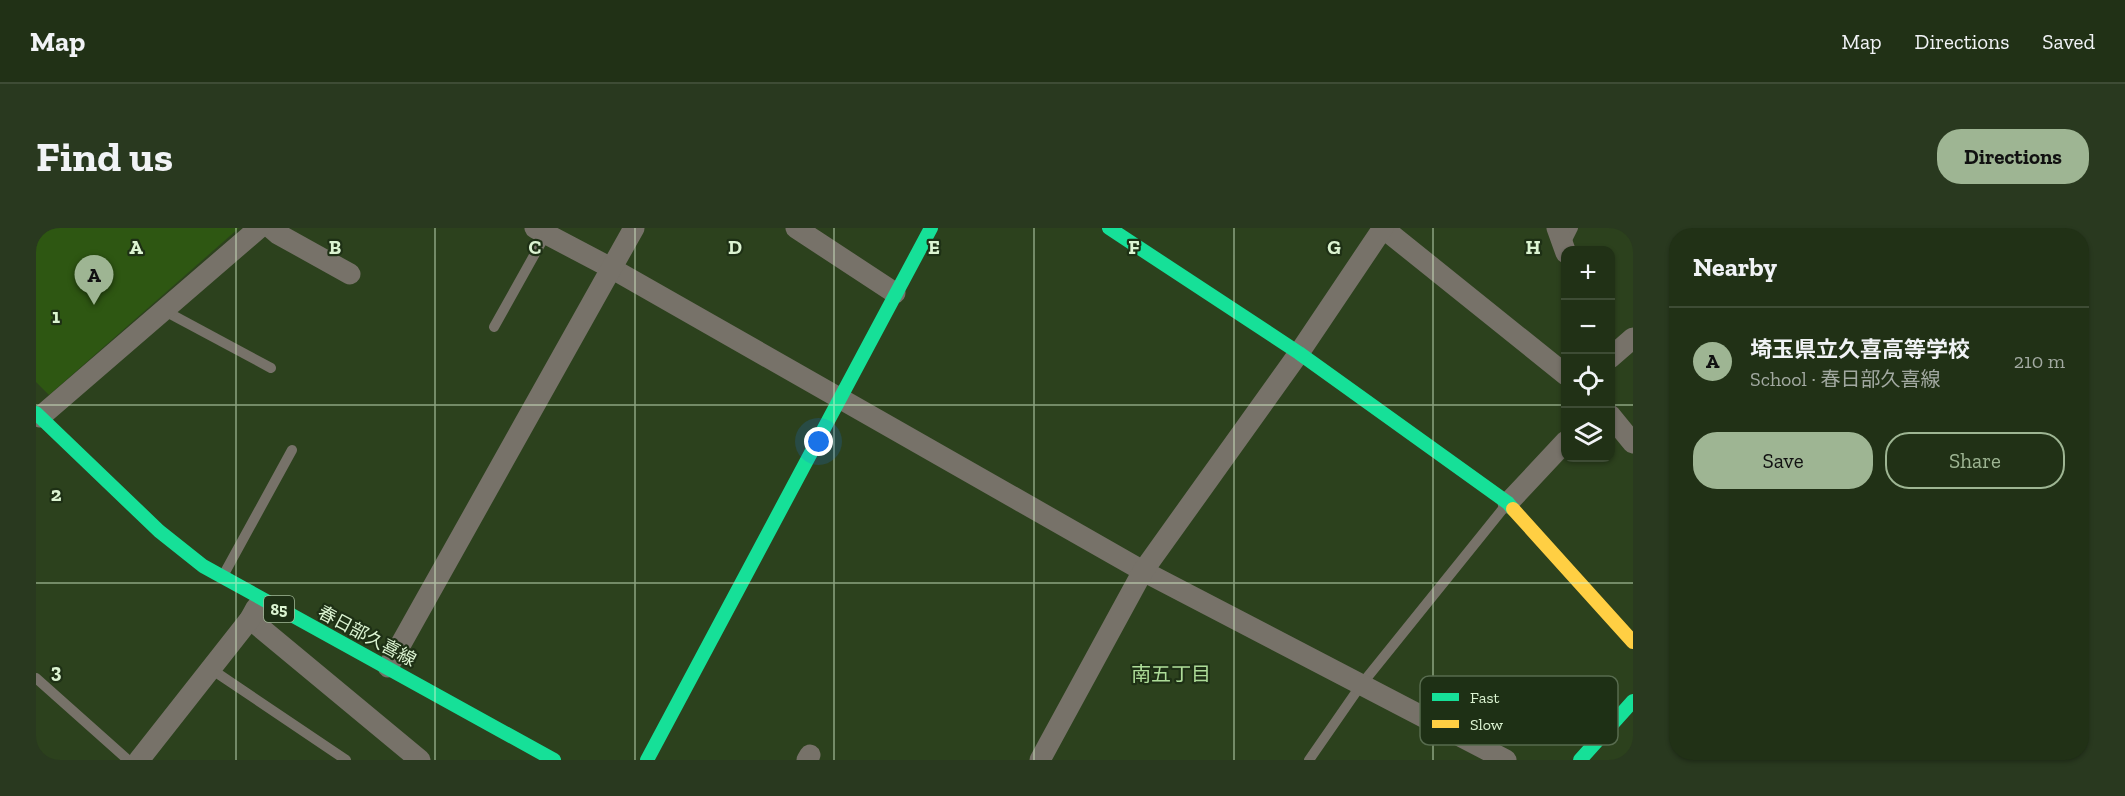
<!DOCTYPE html>
<html lang="en">
<head>
<meta charset="utf-8">
<style>
	:root { --surface:#213116; --page:#29391f; --text:#f1f3f6; --muted:#a2a9a1; --line:#3e4c35; --accent:#9eb593 }
	body { margin:0; font-family:"Zilla Slab","Noto Sans JP",serif; background:var(--page); color:var(--text) }
	.controls { position:absolute; right:18px; top:18px; display:grid; overflow:hidden; border-radius:12px; box-shadow:0 2px 4px #0004 }
	.controls button { width:54px; height:54px; display:grid; place-items:center; padding:0; border:0; border-bottom:2px solid var(--line); background:var(--surface); color:var(--text); font:30px sans-serif }
	.you { position:absolute; left:783px; top:214px; width:21px; height:21px; margin:-15px; border:4px solid #fff; border-radius:50%; background:#1a73e8; box-shadow:0 0 0 9px #1a73e833 }
	.badge { display:grid; place-items:center; width:39px; height:39px; border-radius:50%; background:var(--accent); color:#111; font-size:20px; font-weight:700 }
	.pin { position:absolute; translate:-50% -50px; filter:drop-shadow(0 2px 3px #0008) }
	.pin::after { content:''; position:absolute; top:32px; width:21px; height:18px; background:inherit; clip-path:polygon(0 0,100% 0,50% 100%) }
	.list { margin:0; padding:0; list-style:none }
	h2 { display:flex; justify-content:space-between; align-items:center; height:78px; margin:0; padding:0 24px; font-size:26px }
	h2 small { font-size:20px; font-weight:400; color:var(--muted) }
	.list li { display:grid; grid-template-columns:39px 1fr auto; gap:18px; align-items:center; box-sizing:border-box; height:108px; padding:0 24px; border-top:2px solid var(--line) }
	.list b { display:block; font-size:22px; white-space:nowrap }
	.list p { margin:0; font-size:20px; white-space:nowrap; color:var(--muted) }
	.list em { font-size:20px; font-style:normal; color:var(--muted) }
	.actions { display:flex; gap:12px; padding:18px 24px }
	.actions a { flex:1; padding:14px 0; border:2px solid var(--accent); border-radius:24px; text-align:center; font-size:21px; color:var(--accent) }
	.actions .main { background:var(--accent); color:#111 }
	.icon { flex:none; width:33px; height:33px; fill:none; stroke:currentColor; stroke-width:2; stroke-linecap:round; stroke-linejoin:round }
	.map { position:relative; flex:none; width:1597px; height:532px; overflow:hidden; border-radius:24px }
	header { display:flex; align-items:center; gap:36px; box-sizing:border-box; height:84px; padding:0 30px; background:var(--surface); border-bottom:2px solid var(--line) }
	header strong { font-size:28px }
	nav { display:flex; gap:33px; margin-inline-start:auto; font-size:21px }
	.intro { display:flex; align-items:center; justify-content:space-between; box-sizing:border-box; height:144px; padding:0 36px }
	h1 { margin:0; font-size:42px }
	.button { padding:15px 27px; border-radius:24px; background:var(--accent); color:#111; font-size:21px; font-weight:700 }
	main { display:flex; gap:36px; padding:0 36px }
	aside { flex:1; background:var(--surface); border-radius:24px; box-shadow:0 2px 4px #0004 }
	.map>svg:first-child { display:block }
</style>
</head>
<body>
<header>
<strong>Map</strong>
<nav><a>Map</a><a>Directions</a><a>Saved</a></nav>
</header>
<div class="intro"><h1>Find us</h1><a class="button">Directions</a></div>
<main>
<div class="map">
<svg width="1597" height="532" viewBox="0 0 1597 532">
	<rect width="100%" height="100%" fill="#2c411d"/>
	<polygon fill="#2e5712" points="0,0 203,0 13,167 0,154"/>
	<g fill="none" stroke-linecap="round" stroke-linejoin="round">
		<g stroke="#777269" stroke-width="10">
			<polyline points="1528,18 1537,0"/>
			<polyline points="127,82 235,140"/>
			<polyline points="458,99 510,6"/>
			<polyline points="188,346 256,222"/>
			<polyline points="175,441 310,532"/>
			<polyline points="0,450 92,532"/>
			<polyline points="1273,532 1325,457 1470,277"/>
		</g>
		<g stroke="#777269" stroke-width="21">
			<polyline points="235,0 242,6 314,46"/>
			<polyline points="499,0 575,40 1107,343 1470,532"/>
			<polyline points="760,0 859,65"/>
			<polyline points="1347,0 1530,147"/>
			<polyline points="1521,0 1530,25"/>
			<polyline points="1574,130 1597,110"/>
			<polyline points="1574,187 1597,215"/>
			<polyline points="4,189 223,0"/>
			<polyline points="1472,275 1530,213"/>
			<polyline points="214,391 384,532"/>
			<polyline points="352,439 598,0"/>
			<polyline points="103,532 214,391 220,380"/>
			<polyline points="771,532 774,527"/>
			<polyline points="1004,532 1107,343 1263,125 1347,0"/>
		</g>
		<g stroke="#16e098" stroke-width="14">
			<polyline points="1073,0 1263,125 1472,275 1477,281"/>
			<polyline points="0,185 123,303 167,338 518,532"/>
			<polyline points="611,532 895,0"/>
			<polyline points="1544,532 1597,473"/>
		</g>
		<polyline stroke="#ffcf43" stroke-width="14" points="1477,281 1597,414"/>
	</g>
	<path fill="none" stroke="#dcf4d2" stroke-width="1.5" stroke-opacity="0.55" d="M200,0v532M399,0v532M599,0v532M798,0v532M998,0v532M1198,0v532M1397,0v532M0,177h1530M1574,177h23M0,355h1597"/>
	<g text-anchor="middle" stroke-width="4.5" stroke-linejoin="round" paint-order="stroke">
		<rect fill="#1e3015" stroke="#a3b999" stroke-width="1.5" x="228" y="368" width="30" height="26" rx="4.5"/>
		<g font-size="16" font-weight="bold" fill="#dcf4d2">
			<text x="243" y="387">85</text>
		</g>
		<g font-size="18" fill="#dcf4d2" stroke="#1e3015">
			<text transform="translate(331 408) rotate(28)" y="6">春日部久喜線</text>
		</g>
		<g font-size="20" fill="#aedd99" stroke="#1e3015">
			<text x="1135" y="453">南五丁目</text>
		</g>
	</g>
	<rect x="1384" y="448" width="198" height="69" rx="9" fill="#1e3015" stroke="#576b4e" stroke-width="1.5"/>
	<rect x="1396" y="465" width="27" height="8" fill="#16e098"/>
	<rect x="1396" y="492" width="27" height="8" fill="#ffcf43"/>
	<g font-size="16" fill="#dcf4d2">
		<text x="1434" y="475">Fast</text>
		<text x="1434" y="502">Slow</text>
	</g>
	<g font-size="20" text-anchor="middle" font-weight="bold" fill="#dcf4d2" stroke="#1e3015" stroke-width="4.5" stroke-linejoin="round" paint-order="stroke">
		<text x="100" y="26">A</text>
		<text x="299" y="26">B</text>
		<text x="499" y="26">C</text>
		<text x="699" y="26">D</text>
		<text x="898" y="26">E</text>
		<text x="1098" y="26">F</text>
		<text x="1298" y="26">G</text>
		<text x="1497" y="26">H</text>
		<text x="20" y="95">1</text>
		<text x="20" y="273">2</text>
		<text x="20" y="450">3</text>
	</g>
</svg>
<div class="controls">
<button>+</button>
<button>−</button>
<button><svg class="icon" aria-label="locate" viewBox="0 0 24 24"><circle cx="12" cy="12" r="6"/><path d="M12 2v4M12 18v4M2 12h4M18 12h4"/></svg></button>
<button><svg class="icon" aria-label="layers" viewBox="0 0 24 24"><path d="M12 4l9 5-9 5-9-5zM3 14l9 5 9-5"/></svg></button>
</div>
<div class="you"></div>
<div class="pin badge" style="left:58px;top:77px">A</div>
</div>
<aside>
<h2>Nearby<small></small></h2>
<ul class="list">
<li><span class="badge">A</span><div><b>埼玉県立久喜高等学校</b><p>School · 春日部久喜線</p></div><em>210 m</em></li>
</ul>
<div class="actions"><a class="main">Save</a><a>Share</a></div>
</aside>
</main>
</body>
</html>
